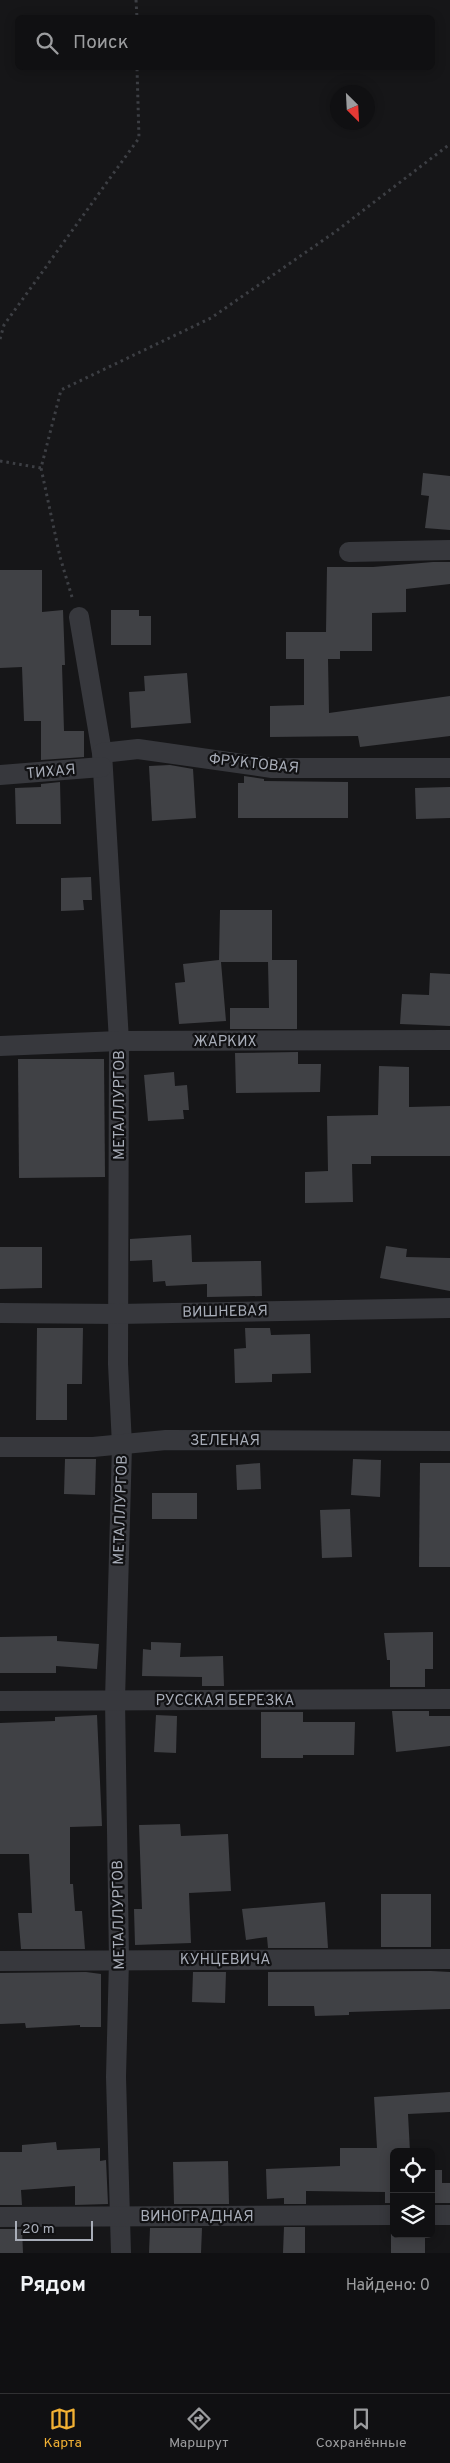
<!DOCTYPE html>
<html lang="ru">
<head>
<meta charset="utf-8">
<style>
	:root { --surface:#101012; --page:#19191b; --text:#f1f3f6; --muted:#9c9d9f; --line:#303032; --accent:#f2b134 }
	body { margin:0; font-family:Overpass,sans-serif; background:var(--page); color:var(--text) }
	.controls { position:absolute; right:15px; bottom:15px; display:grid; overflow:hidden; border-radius:8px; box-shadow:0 2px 12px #0003 }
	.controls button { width:45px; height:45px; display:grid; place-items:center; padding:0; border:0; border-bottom:1px solid var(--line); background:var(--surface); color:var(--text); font:25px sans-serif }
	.compass { position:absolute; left:330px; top:85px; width:45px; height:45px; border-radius:50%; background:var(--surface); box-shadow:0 2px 12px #0003; rotate:156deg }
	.scale { position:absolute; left:15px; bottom:12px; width:78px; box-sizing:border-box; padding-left:5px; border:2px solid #a8adb8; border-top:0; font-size:14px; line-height:18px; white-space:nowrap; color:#a8adb8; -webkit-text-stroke:4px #111113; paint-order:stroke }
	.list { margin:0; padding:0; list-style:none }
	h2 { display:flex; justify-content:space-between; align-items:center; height:65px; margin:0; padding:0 20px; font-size:21px }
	h2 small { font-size:16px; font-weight:400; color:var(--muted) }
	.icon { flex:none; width:28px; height:28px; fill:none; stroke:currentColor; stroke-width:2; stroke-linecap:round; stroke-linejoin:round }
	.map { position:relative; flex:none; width:450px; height:2253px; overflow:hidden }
	.search { position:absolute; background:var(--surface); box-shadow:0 2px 12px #0003; left:15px; right:15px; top:15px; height:55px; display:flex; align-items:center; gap:12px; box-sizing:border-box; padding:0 18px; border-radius:8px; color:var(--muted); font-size:19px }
	.sheet { height:140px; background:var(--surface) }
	nav { display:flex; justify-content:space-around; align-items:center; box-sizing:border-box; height:70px; border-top:1px solid var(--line); background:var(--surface); font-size:14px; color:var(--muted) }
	nav a { display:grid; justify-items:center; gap:2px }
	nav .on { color:var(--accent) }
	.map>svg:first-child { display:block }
</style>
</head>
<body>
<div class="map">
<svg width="450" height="2253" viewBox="0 0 450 2253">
	<rect width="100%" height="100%" fill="#161618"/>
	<g fill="#404145">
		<polygon points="423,473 450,476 450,530 425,528 429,496 421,495"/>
		<polygon points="433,562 450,562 450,584 406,589 406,612 372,613 372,651 340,651 340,659 328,659 329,713 450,696 450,736 360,747 358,736 270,737 270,706 304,705 304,659 286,659 286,632 326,632 327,567 373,567"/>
		<polygon points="0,570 42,570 42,612 63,610 65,665 62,665 64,731 84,731 84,757 41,760 41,721 24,721 22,667 0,668"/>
		<polygon points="111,610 139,610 139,616 151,616 151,645 111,645"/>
		<polygon points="187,673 191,723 131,728 129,692 145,691 144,676"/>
		<polygon points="170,765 193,769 196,818 152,821 149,766"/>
		<polygon points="244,776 264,779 264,781 348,782 348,818 238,818 238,783 244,783"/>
		<polygon points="60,782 61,824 16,824 15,788 41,787 41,784"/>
		<polygon points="450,787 450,818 416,819 415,788"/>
		<polygon points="91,877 92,900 83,900 84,910 61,911 61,878"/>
		<polygon points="220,910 272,910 272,960 297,960 297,1029 230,1029 230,1008 269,1008 268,962 221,962 226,1021 179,1024 175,983 185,982 183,964 219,960"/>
		<polygon points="430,973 450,974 450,1026 400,1024 402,994 429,995"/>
		<polygon points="298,1052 298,1064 321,1064 320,1092 236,1093 235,1053"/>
		<polygon points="18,1059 104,1059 105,1177 19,1178"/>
		<polygon points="379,1066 409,1067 409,1107 450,1106 450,1156 371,1156 371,1164 352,1164 353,1202 305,1203 305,1172 328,1171 327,1116 378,1115"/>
		<polygon points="174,1072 175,1086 187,1085 189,1110 183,1110 184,1119 148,1121 144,1075"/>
		<polygon points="191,1235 192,1262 261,1261 262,1296 207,1297 207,1284 166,1286 165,1281 153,1282 152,1260 130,1261 130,1239"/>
		<polygon points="386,1246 407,1249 406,1257 450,1258 450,1291 380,1278"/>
		<polygon points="0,1247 42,1247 42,1288 0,1289"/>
		<polygon points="37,1328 83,1328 82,1384 67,1384 67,1420 36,1420"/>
		<polygon points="245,1328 270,1328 271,1335 310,1334 311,1373 272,1374 272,1382 235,1383 234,1349 246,1348"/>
		<polygon points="65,1459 96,1459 95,1495 64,1494"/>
		<polygon points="353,1459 381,1460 380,1497 351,1495"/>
		<polygon points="260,1463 261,1489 237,1490 236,1465"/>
		<polygon points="420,1463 450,1463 450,1567 419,1567"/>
		<rect x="152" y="1493" width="45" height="26"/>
		<polygon points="350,1509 352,1557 322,1558 320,1510"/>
		<polygon points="433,1632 433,1669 425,1669 425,1687 390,1687 390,1660 387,1660 384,1633"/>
		<polygon points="57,1636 57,1641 99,1644 97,1669 56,1666 56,1673 0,1673 0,1637"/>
		<polygon points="151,1642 181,1643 180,1657 223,1656 224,1686 202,1686 202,1677 142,1676 143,1649 151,1650"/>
		<polygon points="392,1711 429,1711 429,1716 450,1716 450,1746 396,1752"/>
		<polygon points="261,1712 303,1712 303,1722 355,1722 354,1755 303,1755 303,1758 261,1758"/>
		<polygon points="97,1715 102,1826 70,1827 70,1884 73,1884 75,1911 82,1911 85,1949 21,1949 18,1913 32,1913 29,1854 0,1854 0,1723 55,1721 55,1717"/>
		<polygon points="156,1715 177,1716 176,1753 154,1752"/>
		<polygon points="180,1824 181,1836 228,1834 231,1891 189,1893 191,1943 135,1945 134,1909 142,1909 139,1825"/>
		<rect x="381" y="1894" width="50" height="53"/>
		<polygon points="325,1902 328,1948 268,1948 267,1937 246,1940 242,1909"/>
		<polygon points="431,1971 450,1972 450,2009 349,2012 349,2015 315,2016 314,2006 268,2006 268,1972"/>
		<polygon points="86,1972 101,1974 101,2027 80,2027 80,2025 26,2028 25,2023 0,2024 0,1973"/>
		<polygon points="193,1972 226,1972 225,2003 192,2002"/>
		<polygon points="450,2092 450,2112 408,2114 410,2152 394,2152 394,2203 385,2203 385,2192 306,2191 306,2204 284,2204 284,2198 267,2199 266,2169 340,2166 340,2148 377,2148 374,2097"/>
		<polygon points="56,2142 57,2150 100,2148 100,2161 106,2160 108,2204 75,2205 75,2186 21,2190 22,2205 0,2205 0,2152 22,2152 22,2145"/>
		<polygon points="228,2161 229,2204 174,2204 173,2162"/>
		<polygon points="431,2170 442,2170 442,2183 450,2183 450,2203 431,2203"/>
		<polygon points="284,2227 305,2227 305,2253 283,2253"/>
		<polygon points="391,2227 394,2227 394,2234 425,2234 425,2253 391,2253"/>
		<polygon points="150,2228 202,2228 201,2253 149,2253"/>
		<polygon points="0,2229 22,2229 23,2253 0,2253"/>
	</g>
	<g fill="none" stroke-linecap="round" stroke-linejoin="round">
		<g stroke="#3d3f44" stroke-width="3" stroke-dasharray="2.5 4" stroke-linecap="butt">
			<polyline points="136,0 137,18"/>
			<polyline points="0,339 4,325 139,138 137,68"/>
			<polyline points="0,461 41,468"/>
			<polyline points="72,597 60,557 41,468 61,390 211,318 335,232 450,144"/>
		</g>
		<g stroke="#37383d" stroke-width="20">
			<polyline points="349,552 450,550"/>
			<polyline points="79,617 102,753 119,1041 118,1364 122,1445 115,1700 119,1960 116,2077 121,2253"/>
			<polyline points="102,753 138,749 272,768 450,768"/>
			<polyline points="0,775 102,767"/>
			<polyline points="0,1046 119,1041 450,1040"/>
			<polyline points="0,1313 118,1314 450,1308"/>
			<polyline points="0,1447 93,1447 166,1440 450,1441"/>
			<polyline points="0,1701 450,1699"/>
			<polyline points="0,1961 450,1959"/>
			<polyline points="431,2215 450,2215"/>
			<polyline points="0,2217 394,2215"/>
		</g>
	</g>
	<g text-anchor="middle" stroke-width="4.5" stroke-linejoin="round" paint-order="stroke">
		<g font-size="15" fill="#a8adb8" stroke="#111113">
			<text transform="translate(254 763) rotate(6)" y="5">ФРУКТОВАЯ</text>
			<text transform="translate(51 771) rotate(-5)" y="5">ТИХАЯ</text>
			<text x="225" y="1046">ЖАРКИХ</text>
			<text transform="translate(119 1105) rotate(-90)" y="5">МЕТАЛЛУРГОВ</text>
			<text transform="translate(225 1311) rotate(-1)" y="5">ВИШНЕВАЯ</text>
			<text x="225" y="1445">ЗЕЛЕНАЯ</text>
			<text transform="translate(120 1510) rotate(-88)" y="5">МЕТАЛЛУРГОВ</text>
			<text x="225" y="1705">РУССКАЯ БЕРЕЗКА</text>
			<text transform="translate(118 1915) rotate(-91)" y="5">МЕТАЛЛУРГОВ</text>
			<text x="225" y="1964">КУНЦЕВИЧА</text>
			<text x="197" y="2221">ВИНОГРАДНАЯ</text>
		</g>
	</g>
</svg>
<div class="controls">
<button><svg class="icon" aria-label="locate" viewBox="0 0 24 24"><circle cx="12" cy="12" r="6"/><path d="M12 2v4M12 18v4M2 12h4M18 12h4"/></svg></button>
<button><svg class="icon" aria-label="layers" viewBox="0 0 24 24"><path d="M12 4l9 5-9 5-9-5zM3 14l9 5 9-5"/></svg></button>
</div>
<svg class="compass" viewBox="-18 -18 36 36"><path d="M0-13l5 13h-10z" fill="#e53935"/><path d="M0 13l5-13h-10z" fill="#9c9d9f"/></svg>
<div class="scale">20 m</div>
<div class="search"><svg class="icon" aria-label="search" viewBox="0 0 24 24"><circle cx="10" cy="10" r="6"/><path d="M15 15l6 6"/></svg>Поиск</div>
</div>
<section class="sheet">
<h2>Рядом<small>Найдено: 0</small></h2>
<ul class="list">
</ul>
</section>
<nav>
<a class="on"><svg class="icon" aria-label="map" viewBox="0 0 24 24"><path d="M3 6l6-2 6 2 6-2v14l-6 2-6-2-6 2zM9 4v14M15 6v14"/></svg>Карта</a>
<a><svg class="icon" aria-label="directions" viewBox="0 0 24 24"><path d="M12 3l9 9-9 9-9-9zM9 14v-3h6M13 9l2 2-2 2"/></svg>Маршрут</a>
<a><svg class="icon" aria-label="saved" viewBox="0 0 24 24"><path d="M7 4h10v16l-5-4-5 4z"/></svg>Сохранённые</a>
</nav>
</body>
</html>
